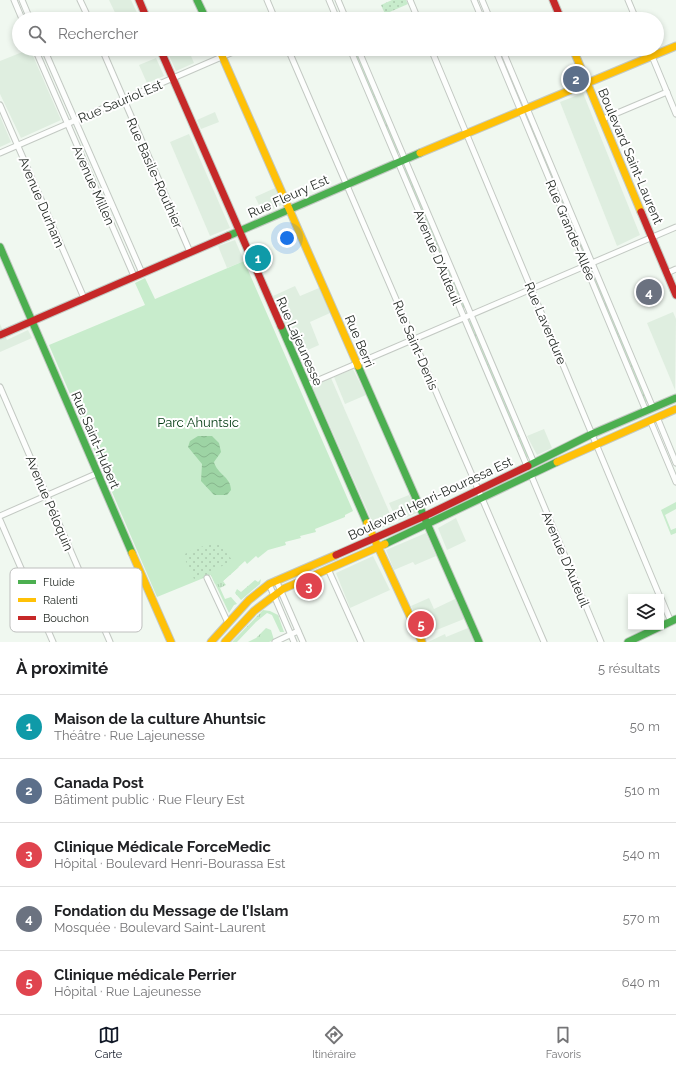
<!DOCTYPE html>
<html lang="fr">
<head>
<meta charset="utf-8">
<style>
	:root { --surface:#fff; --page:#f6f6f6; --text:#202124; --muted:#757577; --line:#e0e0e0; --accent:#111827 }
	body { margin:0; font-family:Raleway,sans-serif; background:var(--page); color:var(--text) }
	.controls { position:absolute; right:12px; bottom:12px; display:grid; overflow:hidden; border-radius:0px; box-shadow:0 2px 6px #0003 }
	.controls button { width:36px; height:36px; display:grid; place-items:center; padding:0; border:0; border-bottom:1px solid var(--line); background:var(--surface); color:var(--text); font:20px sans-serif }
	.you { position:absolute; left:287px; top:238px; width:14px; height:14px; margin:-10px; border:3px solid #fff; border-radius:50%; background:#1a73e8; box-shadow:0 0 0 6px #1a73e833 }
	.badge { display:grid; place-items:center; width:26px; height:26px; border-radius:50%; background:var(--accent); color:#fff; font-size:13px; font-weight:700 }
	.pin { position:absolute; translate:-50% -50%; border:2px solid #fff; box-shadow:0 1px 4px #0006 }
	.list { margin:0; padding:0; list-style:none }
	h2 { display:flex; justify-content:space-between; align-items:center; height:52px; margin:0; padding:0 16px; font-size:17px }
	h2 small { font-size:13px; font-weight:400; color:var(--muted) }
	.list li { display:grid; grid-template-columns:26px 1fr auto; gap:12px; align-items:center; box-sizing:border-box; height:64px; padding:0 16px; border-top:1px solid var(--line) }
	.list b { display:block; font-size:15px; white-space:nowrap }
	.list p { margin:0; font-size:13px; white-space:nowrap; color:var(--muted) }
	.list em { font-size:13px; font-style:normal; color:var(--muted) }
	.icon { flex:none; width:22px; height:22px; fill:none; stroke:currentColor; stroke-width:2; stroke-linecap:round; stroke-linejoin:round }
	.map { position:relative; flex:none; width:676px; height:642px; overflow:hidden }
	.search { position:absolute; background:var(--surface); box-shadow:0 2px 6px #0003; left:12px; right:12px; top:12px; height:44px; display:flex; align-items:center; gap:10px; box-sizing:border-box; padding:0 14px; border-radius:22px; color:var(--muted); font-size:15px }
	.sheet { height:372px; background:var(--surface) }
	nav { display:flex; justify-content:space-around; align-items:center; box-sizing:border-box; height:56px; border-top:1px solid var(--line); background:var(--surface); font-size:11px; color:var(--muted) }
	nav a { display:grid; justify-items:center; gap:2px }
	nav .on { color:var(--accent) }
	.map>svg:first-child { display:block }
</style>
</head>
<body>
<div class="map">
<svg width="676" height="642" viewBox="0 0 676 642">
	<defs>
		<pattern id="grass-tufts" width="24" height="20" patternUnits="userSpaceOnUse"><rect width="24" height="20" fill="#c8eccc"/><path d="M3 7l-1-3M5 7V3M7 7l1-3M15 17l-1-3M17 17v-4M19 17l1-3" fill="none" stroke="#accbaf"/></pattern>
		<pattern id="garden-dots" width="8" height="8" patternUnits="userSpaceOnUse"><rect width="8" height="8" fill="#c8eccc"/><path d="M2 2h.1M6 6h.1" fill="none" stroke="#accbaf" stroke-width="1.8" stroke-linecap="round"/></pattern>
		<pattern id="water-waves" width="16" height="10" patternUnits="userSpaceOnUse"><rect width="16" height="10" fill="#9dd4a4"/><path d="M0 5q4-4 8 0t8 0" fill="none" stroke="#87b68d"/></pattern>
	</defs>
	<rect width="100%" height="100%" fill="#f0f8f0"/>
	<g fill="#dfeee0">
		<polygon points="109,0 131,0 139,17 134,19 118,19"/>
		<polygon points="30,49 61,120 21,138 0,94 0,61"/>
		<polygon points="166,49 188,49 194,63 176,71"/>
		<polygon points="156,58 164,76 147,83 139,65"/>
		<polygon points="583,93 640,235 617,246 560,102"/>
		<polygon points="215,112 219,122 201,129 197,120"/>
		<polygon points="0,116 11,142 0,147"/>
		<polygon points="189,134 230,228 210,236 170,142"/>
		<polygon points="275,188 282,205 263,213 255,197"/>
		<polygon points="235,240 244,261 227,268 218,246"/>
		<polygon points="295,286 300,296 319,288 330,313 310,322 319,345 299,354 273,296"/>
		<polygon points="673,312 676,319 675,390 647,323"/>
		<polygon points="0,324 7,340 28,330 32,338 0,352"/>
		<polygon points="353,369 366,395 345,404 334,377"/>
		<polygon points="331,378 394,523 376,530 314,390 314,385"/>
		<polygon points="544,429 552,448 537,455 527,436"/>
		<polygon points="409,495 417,513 397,521 389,503"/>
		<polygon points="456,518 466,541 447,550 438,528"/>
		<polygon points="426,533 436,556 415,565 413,562 394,570 386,550"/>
		<polygon points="373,556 390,590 350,608 336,573"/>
		<polygon points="429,598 434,609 455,599 464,619 424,635 411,606"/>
		<polygon points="468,628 474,642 428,642 445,634 446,637"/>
	</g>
	<g fill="url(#grass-tufts)">
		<polygon points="352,49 356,49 399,151 398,153 396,153"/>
		<polygon points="528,115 588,257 584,258 525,117"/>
		<polygon points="406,167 466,307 462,309 403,168"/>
		<polygon points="593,268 648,401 645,403 589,270"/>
		<polygon points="471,320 529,457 526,458 468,321"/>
		<polygon points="239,567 223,581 226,585 220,588 225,599 231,597 237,604 234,605 229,613 211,575"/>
		<polygon points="261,579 260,584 241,600 235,593 237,589 241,592 255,580 258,582"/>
		<polygon points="263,610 270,611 278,615 284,632 280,632 272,615 267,613 256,622 237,642 232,642"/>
		<polygon points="266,628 271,630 274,640 269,642 248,642 256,638"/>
	</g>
	<g fill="#c8eccc">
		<polygon points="244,261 353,511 345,515 345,517 315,529 316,532 300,536 301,538 285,542 286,545 268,550 258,558 256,556 247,564 245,561 223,581 215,584 211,575 157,597 49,345 145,305 135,283 145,278 155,299"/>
		<polygon points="676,502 676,509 665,515 671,530 676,528 676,533 671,535 661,510"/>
	</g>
	<g fill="url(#garden-dots)">
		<polygon points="392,0 406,0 408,4 385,14 381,5"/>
		<polygon points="207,545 220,545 233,561 209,572 210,575 203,578 202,576 194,579 183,555 194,549"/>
	</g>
	<path fill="url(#water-waves)" d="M198,436h14l7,7 2,9 -7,10c3,12 17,15 17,28l-4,5h-13l-13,-14 1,-17 -14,-17 2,-6z"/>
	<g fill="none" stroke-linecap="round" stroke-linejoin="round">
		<g stroke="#c3c9c3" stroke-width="7">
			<g id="street">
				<polyline points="14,0 22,19"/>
				<polyline points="22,0 30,19"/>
				<polyline points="80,0 89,19"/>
				<polyline points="267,0 275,19"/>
				<polyline points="329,0 337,19"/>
				<polyline points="338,0 346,19"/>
				<polyline points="410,0 418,19"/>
				<polyline points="474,0 482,19"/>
				<polyline points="482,0 490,19"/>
				<polyline points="628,0 636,19"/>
				<polyline points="35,49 134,276"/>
				<polyline points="44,49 142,273"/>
				<polyline points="102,49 190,252"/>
				<polyline points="288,49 544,642"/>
				<polyline points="350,49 527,466"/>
				<polyline points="358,49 534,463"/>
				<polyline points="431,49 660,597"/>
				<polyline points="495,49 646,411"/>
				<polyline points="502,49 653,408"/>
				<polyline points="649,49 676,114"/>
				<polyline points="0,105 84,298"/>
				<polyline points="603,119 667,92"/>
				<polyline points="0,153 240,49"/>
				<polyline points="667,273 676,269"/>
				<polyline points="307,385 676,227"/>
				<polyline points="0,387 110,642"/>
				<polyline points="657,417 676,463"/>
				<polyline points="650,420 676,482"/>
				<polyline points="531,475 601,642"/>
				<polyline points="0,516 98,473"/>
				<polyline points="0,520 53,642"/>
				<polyline points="328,569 361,642"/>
				<polyline points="207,578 228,623"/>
				<polyline points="276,580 303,642"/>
				<polyline points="269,584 294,642"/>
				<polyline points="661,598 671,622"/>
				<polyline points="275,642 298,631"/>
			</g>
		</g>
		<g stroke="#c3c9c3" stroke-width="9">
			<g id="fast">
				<polyline points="197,0 206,19"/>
				<polyline points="228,236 420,153"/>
				<polyline points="0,247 132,553"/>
				<polyline points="281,326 367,523"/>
				<polyline points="358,366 479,642"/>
				<polyline points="528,466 592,434 676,398"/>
				<polyline points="385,544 557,462"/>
				<polyline points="628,642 676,619"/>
			</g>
		</g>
		<g stroke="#c3c9c3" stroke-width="9">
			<g id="slow">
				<polyline points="219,49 358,366"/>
				<polyline points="573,49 641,212"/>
				<polyline points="420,153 676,46"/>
				<polyline points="557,462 676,409"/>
				<polyline points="367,523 422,642"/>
				<polyline points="132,553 171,642"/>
				<polyline points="211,642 249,600 269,584 336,555"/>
				<polyline points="225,642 254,611 283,589 385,544"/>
			</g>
		</g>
		<g stroke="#c3c9c3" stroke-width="9">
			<g id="jam">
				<polyline points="139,0 147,19"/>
				<polyline points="553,0 561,19"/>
				<polyline points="160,49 281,326"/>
				<polyline points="641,212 676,295"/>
				<polyline points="0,335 228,236"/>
				<polyline points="336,555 429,514 528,466"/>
			</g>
		</g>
		<use href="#street" stroke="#fdfefd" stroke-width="5"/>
		<use href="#fast" stroke="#4caf50" stroke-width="7"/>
		<use href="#slow" stroke="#ffc107" stroke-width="7"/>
		<use href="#jam" stroke="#c62828" stroke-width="7"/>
	</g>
	<g text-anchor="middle" stroke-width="4" stroke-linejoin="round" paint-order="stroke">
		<g font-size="13" fill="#252b26" stroke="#fff">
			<text transform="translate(120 101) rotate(-23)" y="5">Rue Sauriol Est</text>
			<text transform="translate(631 156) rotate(67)" y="5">Boulevard Saint-Laurent</text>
			<text transform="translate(155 173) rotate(66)" y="5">Rue Basile-Routhier</text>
			<text transform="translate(94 185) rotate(66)" y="5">Avenue Millen</text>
			<text transform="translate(288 196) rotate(-24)" y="5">Rue Fleury Est</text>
			<text transform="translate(42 202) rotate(67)" y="5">Avenue Durham</text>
			<text transform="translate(571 230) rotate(67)" y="5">Rue Grande-Allée</text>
			<text transform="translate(438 257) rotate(67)" y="5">Avenue D'Auteuil</text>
			<text transform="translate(546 323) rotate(67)" y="5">Rue Laverdure</text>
			<text transform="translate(300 341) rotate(66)" y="5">Rue Lajeunesse</text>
			<text transform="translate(360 341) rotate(67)" y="5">Rue Berri</text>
			<text transform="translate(416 345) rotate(67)" y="5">Rue Saint-Denis</text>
			<text transform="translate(96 440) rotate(67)" y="5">Rue Saint-Hubert</text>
			<text transform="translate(430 498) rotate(-25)" y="5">Boulevard Henri-Bourassa Est</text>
			<text transform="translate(50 503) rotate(67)" y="5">Avenue Péloquin</text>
			<text transform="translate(566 559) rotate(67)" y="5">Avenue D'Auteuil</text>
		</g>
		<g font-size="13" fill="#003a11" stroke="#fff">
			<text x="198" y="427">Parc Ahuntsic</text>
		</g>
	</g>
	<rect x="10" y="568" width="132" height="64" rx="6" fill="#fff" stroke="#bebfbe" stroke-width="1"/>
	<rect x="18" y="580" width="18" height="4" fill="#4caf50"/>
	<rect x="18" y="598" width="18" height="4" fill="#ffc107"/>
	<rect x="18" y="616" width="18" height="4" fill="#c62828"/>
	<g font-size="11" fill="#252b26">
		<text x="43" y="586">Fluide</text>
		<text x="43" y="604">Ralenti</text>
		<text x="43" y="622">Bouchon</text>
	</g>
</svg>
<div class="controls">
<button><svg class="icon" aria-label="layers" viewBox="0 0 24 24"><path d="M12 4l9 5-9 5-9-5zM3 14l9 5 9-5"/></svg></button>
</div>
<div class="you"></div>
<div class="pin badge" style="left:258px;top:258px;background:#0f9aa8">1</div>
<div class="pin badge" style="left:576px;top:79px;background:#5c6f8a">2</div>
<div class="pin badge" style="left:309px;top:586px;background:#e0444e">3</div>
<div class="pin badge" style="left:649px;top:292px;background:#6b7280">4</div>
<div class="pin badge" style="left:421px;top:624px;background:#e0444e">5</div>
<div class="search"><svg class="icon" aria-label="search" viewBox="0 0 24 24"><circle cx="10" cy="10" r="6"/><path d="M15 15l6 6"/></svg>Rechercher</div>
</div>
<section class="sheet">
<h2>À proximité<small>5 résultats</small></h2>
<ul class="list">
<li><span class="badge" style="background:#0f9aa8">1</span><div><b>Maison de la culture Ahuntsic</b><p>Théâtre · Rue Lajeunesse</p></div><em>50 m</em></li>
<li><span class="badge" style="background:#5c6f8a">2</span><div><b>Canada Post</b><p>Bâtiment public · Rue Fleury Est</p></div><em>510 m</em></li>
<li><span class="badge" style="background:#e0444e">3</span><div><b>Clinique Médicale ForceMedic</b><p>Hôpital · Boulevard Henri-Bourassa Est</p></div><em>540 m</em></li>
<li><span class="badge" style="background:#6b7280">4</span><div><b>Fondation du Message de l’Islam</b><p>Mosquée · Boulevard Saint-Laurent</p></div><em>570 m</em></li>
<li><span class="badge" style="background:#e0444e">5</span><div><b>Clinique médicale Perrier</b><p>Hôpital · Rue Lajeunesse</p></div><em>640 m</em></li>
</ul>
</section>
<nav>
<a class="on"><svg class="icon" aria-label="map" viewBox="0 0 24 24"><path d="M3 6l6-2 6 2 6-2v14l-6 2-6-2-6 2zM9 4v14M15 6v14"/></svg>Carte</a>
<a><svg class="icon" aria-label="directions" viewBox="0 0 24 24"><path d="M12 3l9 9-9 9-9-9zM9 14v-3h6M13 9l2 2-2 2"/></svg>Itinéraire</a>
<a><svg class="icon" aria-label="saved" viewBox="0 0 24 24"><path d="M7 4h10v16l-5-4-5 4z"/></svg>Favoris</a>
</nav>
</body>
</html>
